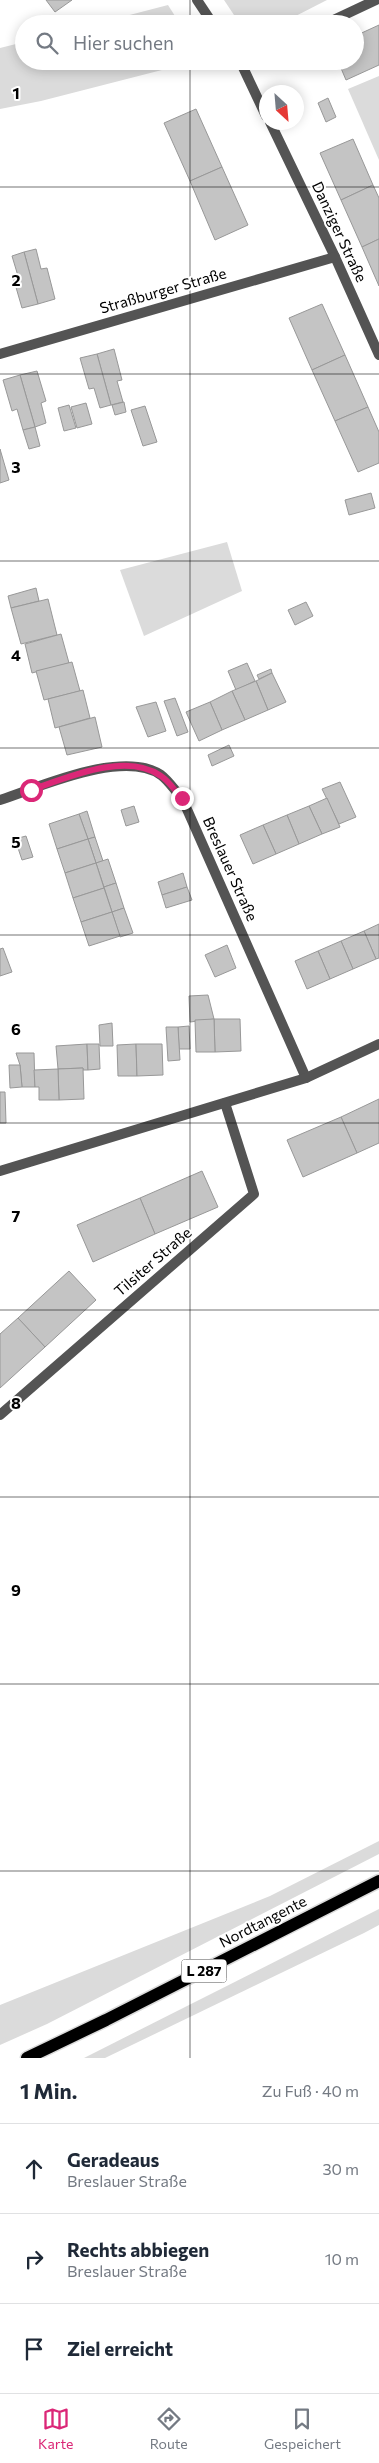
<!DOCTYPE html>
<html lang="de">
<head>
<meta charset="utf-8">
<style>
	:root { --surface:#fff; --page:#f6f6f7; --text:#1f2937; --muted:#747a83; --line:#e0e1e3; --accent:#db2777 }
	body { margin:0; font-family:Commissioner,sans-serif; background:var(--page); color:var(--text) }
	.compass { position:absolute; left:259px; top:85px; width:45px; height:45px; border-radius:50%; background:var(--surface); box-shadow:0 2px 12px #0003; rotate:154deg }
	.stop { position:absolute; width:15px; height:15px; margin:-11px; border:4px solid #db2777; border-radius:50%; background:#fff }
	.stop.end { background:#db2777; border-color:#fff; box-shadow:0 1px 5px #0008 }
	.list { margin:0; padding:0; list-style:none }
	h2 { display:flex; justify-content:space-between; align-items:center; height:65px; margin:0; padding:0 20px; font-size:21px }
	h2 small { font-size:16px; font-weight:400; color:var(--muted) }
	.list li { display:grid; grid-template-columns:32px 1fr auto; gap:15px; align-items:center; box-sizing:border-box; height:90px; padding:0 20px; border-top:1px solid var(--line) }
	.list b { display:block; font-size:19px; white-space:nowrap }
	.list p { margin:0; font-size:16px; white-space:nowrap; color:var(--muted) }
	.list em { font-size:16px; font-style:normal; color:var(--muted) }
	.icon { flex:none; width:28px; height:28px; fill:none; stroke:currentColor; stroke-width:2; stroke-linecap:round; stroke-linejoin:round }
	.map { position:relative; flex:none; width:379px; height:2058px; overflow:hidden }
	.search { position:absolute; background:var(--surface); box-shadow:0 2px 12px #0003; left:15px; right:15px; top:15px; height:55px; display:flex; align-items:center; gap:12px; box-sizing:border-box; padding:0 18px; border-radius:28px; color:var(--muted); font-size:19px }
	.sheet { height:335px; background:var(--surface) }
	nav { display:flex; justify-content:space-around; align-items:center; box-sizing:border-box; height:70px; border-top:1px solid var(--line); background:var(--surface); font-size:14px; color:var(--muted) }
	nav a { display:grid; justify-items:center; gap:2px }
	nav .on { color:var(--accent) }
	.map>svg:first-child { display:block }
</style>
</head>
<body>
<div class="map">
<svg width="379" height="2058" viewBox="0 0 379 2058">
	<rect width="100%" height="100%" fill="#fff"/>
	<g fill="#dbdbdb">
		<polygon points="224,0 327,0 280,24 240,24"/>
		<polygon points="168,5 180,24 95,24"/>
		<polygon points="24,42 24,61 197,61 41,101 0,109 0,48"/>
		<polygon points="379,76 379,160 348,89"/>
		<polygon points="227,542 242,591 144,636 120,570"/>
		<polygon points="379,1841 379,1854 47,2024 0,2045 0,2005 270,1896"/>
		<polygon points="379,1909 379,1925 364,1933 105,2058 84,2058"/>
	</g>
	<g fill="#c4c4c4" stroke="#989898">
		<polygon points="46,0 72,0 55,12"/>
		<polygon points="379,25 379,65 346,80 338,61 355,61 355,36"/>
		<polygon points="328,98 336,117 326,122 318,103"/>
		<polygon points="196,109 222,167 190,181 164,123"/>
		<polygon points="353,139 373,185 341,200 320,153"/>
		<polygon points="222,167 248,225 215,240 190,181"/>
		<polygon points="373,185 379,198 379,239 362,247 341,200"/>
		<polygon points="379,239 379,286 362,247"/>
		<polygon points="36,249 41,269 47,268 55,299 38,304 24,252"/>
		<polygon points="24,252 38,304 22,308 13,277 18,276 12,256"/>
		<polygon points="322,304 345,355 312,370 289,318"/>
		<polygon points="114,349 122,380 117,381 123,402 111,405 97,354"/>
		<polygon points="97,354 111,405 100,408 94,388 89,389 80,358"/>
		<polygon points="345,355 368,407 335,421 312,370"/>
		<polygon points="37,371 46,401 41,403 46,423 35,427 20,375"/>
		<polygon points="20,375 35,427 23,430 17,409 12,411 3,380"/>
		<polygon points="124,402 126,412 115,415 112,405"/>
		<polygon points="86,403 92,424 77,428 71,407"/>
		<polygon points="69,405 76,428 64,431 58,408"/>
		<polygon points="145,406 157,442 143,446 131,410"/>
		<polygon points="368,407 379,432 379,463 358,472 335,421"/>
		<polygon points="35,427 40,446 29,449 23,430"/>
		<polygon points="0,449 9,480 0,483"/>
		<polygon points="371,493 375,508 349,515 345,500"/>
		<polygon points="36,588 39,601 11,608 8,596"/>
		<polygon points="48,599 57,635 21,644 11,608"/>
		<polygon points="306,602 313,616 295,625 288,610"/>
		<polygon points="61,634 69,663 32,673 25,644"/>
		<polygon points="72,662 80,691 44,700 36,671"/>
		<polygon points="247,663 255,681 236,690 228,671"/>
		<polygon points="271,669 272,673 259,679 257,675"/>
		<polygon points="272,673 286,702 268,710 256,681"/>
		<polygon points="256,681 268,710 245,720 232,691"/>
		<polygon points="83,690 90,718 55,728 48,699"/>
		<polygon points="232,691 245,720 222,730 210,702"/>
		<polygon points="175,698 188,732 177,736 164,701"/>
		<polygon points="156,702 166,731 148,737 136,707"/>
		<polygon points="210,702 222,730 199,741 186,712"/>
		<polygon points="95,717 102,747 67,755 59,727"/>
		<polygon points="229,745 234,756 212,766 208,755"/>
		<polygon points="340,782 356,817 339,824 322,789"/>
		<polygon points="327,798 340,827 322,834 309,806"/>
		<polygon points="134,806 139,822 126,826 121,810"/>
		<polygon points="309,806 322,834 299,844 287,815"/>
		<polygon points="87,811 95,837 88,839 79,814"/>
		<polygon points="79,814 88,839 57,849 49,824"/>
		<polygon points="287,815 299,844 276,854 263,825"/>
		<polygon points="263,825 276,854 253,864 240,835"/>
		<polygon points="26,836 33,857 22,860 15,839"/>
		<polygon points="95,837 103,861 96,863 88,839"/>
		<polygon points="88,839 96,863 65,873 57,849"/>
		<polygon points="108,859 116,883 104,887 96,863"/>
		<polygon points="96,863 104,888 73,898 65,873"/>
		<polygon points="183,873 187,887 162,895 158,882"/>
		<polygon points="116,883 124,908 112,912 104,887"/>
		<polygon points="187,887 192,900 166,908 162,895"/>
		<polygon points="104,888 112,912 81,922 73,898"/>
		<polygon points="124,908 133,933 120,937 112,912"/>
		<polygon points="112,912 120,936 89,946 81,922"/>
		<polygon points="379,924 379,958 376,959 364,931"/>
		<polygon points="364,931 376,959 353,969 341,941"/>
		<polygon points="341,941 353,969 330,979 318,951"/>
		<polygon points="227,945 236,968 215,977 205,955"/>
		<polygon points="3,948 12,972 0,976 0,949"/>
		<polygon points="318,951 330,979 307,989 295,961"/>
		<polygon points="208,995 214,1019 190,1022 189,996"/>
		<polygon points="214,1019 240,1019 241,1051 215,1052"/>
		<polygon points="214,1019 215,1052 196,1052 195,1020"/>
		<polygon points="112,1023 113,1046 100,1046 99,1025"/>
		<polygon points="189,1026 190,1049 179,1049 178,1027"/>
		<polygon points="166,1027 178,1027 180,1060 168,1061"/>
		<polygon points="87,1044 88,1070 83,1070 83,1068 58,1069 56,1046"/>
		<polygon points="87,1044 99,1044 100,1069 88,1070"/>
		<polygon points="136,1044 137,1076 118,1076 117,1045"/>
		<polygon points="136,1044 162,1044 163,1075 137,1076"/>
		<polygon points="16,1053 34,1053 35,1087 22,1087 20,1065"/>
		<polygon points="9,1065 20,1065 22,1087 10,1088"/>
		<polygon points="83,1068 84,1099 59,1100 58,1069"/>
		<polygon points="58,1069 59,1100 39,1100 39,1087 35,1087 34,1070"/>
		<polygon points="0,1092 5,1092 6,1123 0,1123"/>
		<polygon points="379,1099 379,1143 357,1153 341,1117"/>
		<polygon points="341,1117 357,1153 303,1177 287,1140"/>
		<polygon points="202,1171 218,1207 155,1234 140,1198"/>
		<polygon points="140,1198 155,1234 93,1262 77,1225"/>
		<polygon points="69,1271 96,1300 45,1347 18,1318"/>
		<polygon points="18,1318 45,1347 0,1388 0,1334"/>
	</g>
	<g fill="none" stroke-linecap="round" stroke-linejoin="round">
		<g stroke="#dbdbdb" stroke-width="15">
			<polyline id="primary" points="27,2058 106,2020 379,1881"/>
		</g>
		<g stroke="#545454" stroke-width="10">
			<polyline points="197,0 213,24"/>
			<polyline points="325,24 376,0"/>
			<polyline points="240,61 266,116"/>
			<polyline points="270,122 335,257 379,355"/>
			<polyline points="0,354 335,257"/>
			<path d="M0,800c40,-13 123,-51 161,-25 8,6 14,16 21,23l124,280"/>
			<polyline points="0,1171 306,1078 379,1044"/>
			<polyline points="0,1415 254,1194 225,1103"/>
		</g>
		<use href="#primary" stroke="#000" stroke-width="12"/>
	</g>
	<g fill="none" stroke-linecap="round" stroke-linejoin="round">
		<path stroke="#db2777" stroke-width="6" d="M31,790c35,-12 95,-39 130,-14 8,5 14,15 21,22"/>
	</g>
	<path fill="none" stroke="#000" stroke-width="1" stroke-opacity="0.55" d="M190,0v24M190,61v1997M0,187h379M0,374h379M0,561h379M0,748h379M0,935h379M0,1123h379M0,1310h379M0,1497h379M0,1684h379M0,1871h379"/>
	<g text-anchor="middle" stroke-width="4" stroke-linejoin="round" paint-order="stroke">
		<rect fill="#fff" stroke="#4c4c4c" stroke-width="1" x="181.5" y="1959.5" width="45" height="23" rx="4"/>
		<g font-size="14" font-weight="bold" fill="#000">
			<text x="204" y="1976">L 287</text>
		</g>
		<g font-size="15" fill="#000" stroke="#fff">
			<text transform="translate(339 232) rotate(65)" y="5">Danziger Straße</text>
			<text transform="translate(163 291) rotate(-16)" y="5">Straßburger Straße</text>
			<text transform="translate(230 869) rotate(66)" y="5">Breslauer Straße</text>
			<text transform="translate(153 1262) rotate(-41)" y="5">Tilsiter Straße</text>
			<text transform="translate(263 1922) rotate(-27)" y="5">Nordtangente</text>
		</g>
	</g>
	<g font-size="16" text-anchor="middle" font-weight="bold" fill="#000" stroke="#fff" stroke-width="4" stroke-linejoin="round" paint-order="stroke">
		<text x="16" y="99">1</text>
		<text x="16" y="286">2</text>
		<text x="16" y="473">3</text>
		<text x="16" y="661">4</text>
		<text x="16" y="848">5</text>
		<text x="16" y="1035">6</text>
		<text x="16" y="1222">7</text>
		<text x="16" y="1409">8</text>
		<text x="16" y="1596">9</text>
	</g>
</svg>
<svg class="compass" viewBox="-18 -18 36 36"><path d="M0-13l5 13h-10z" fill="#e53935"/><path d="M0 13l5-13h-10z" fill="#747a83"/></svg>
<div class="stop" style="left:31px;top:790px"></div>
<div class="stop end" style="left:182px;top:798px"></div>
<div class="search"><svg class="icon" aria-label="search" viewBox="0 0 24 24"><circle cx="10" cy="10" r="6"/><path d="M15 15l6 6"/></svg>Hier suchen</div>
</div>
<section class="sheet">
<h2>1 Min.<small>Zu Fuß · 40 m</small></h2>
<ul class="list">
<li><svg class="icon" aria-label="ahead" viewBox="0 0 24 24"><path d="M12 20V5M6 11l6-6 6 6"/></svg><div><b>Geradeaus</b><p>Breslauer Straße</p></div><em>30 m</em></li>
<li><svg class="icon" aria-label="right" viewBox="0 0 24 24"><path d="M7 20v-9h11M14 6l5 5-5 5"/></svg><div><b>Rechts abbiegen</b><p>Breslauer Straße</p></div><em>10 m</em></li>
<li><svg class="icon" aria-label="arrive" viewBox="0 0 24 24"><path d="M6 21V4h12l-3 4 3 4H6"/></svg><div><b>Ziel erreicht</b></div></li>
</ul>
</section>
<nav>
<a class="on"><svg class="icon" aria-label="map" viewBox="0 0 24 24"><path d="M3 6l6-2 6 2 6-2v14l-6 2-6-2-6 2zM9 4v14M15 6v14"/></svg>Karte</a>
<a><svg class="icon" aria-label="directions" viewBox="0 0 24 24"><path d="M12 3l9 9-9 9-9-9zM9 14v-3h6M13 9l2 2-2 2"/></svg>Route</a>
<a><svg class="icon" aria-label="saved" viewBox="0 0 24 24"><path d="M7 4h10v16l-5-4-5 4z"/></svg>Gespeichert</a>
</nav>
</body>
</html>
